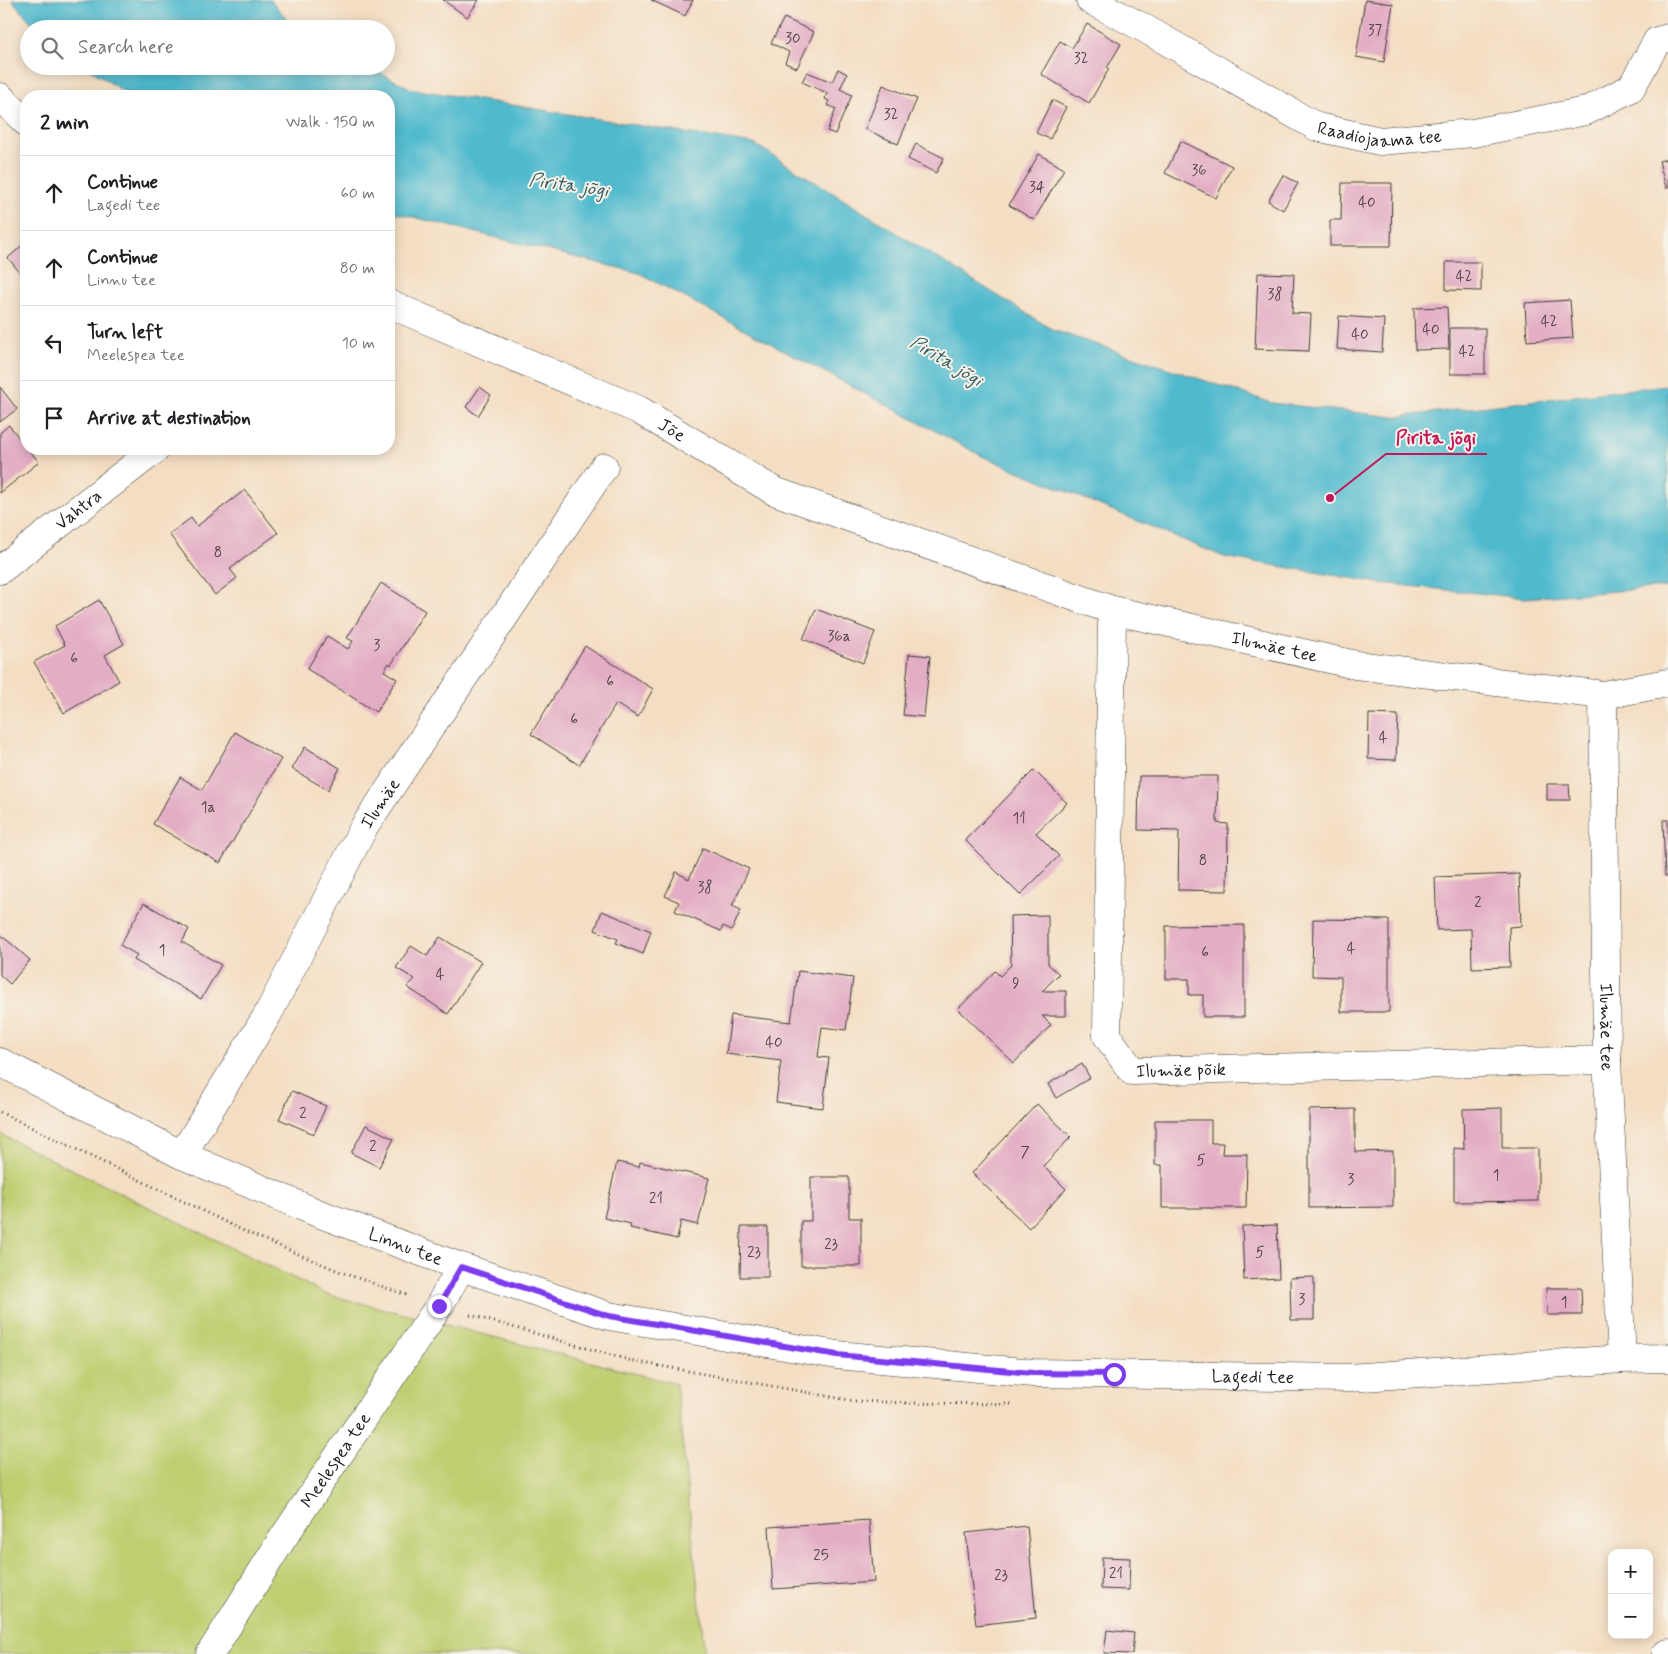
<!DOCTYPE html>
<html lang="en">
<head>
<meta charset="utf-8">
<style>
	:root { --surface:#fff; --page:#f2f2f2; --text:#202124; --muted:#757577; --line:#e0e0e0 }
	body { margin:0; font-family:Mynerve,sans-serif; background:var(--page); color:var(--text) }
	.controls { position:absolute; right:15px; bottom:15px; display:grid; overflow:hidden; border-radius:10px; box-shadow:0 2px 12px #0003 }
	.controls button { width:45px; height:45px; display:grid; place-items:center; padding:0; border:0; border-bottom:1px solid var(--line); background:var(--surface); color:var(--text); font:25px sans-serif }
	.stop { position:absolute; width:15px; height:15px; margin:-11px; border:4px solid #7c3aed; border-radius:50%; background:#fff }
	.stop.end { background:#7c3aed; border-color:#fff; box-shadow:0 1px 5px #0008 }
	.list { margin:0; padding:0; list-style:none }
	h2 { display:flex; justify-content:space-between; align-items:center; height:65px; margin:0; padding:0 20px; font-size:21px }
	h2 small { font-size:16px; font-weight:400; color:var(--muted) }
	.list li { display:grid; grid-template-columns:32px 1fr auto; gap:15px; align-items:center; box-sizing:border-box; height:75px; padding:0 20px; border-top:1px solid var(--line) }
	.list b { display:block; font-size:19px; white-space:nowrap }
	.list p { margin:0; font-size:16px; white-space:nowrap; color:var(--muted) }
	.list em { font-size:16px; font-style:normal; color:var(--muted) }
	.icon { flex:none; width:28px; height:28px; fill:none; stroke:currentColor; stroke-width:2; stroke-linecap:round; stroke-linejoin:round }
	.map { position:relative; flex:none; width:1668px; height:1654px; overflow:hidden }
	.search { position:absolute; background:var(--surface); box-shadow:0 2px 12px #0003; left:20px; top:20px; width:375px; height:55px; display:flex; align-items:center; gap:12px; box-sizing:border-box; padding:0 18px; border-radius:28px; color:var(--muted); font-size:19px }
	.panel { position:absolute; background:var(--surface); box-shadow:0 2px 12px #0003; left:20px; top:90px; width:375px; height:365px; border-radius:20px }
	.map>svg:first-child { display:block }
</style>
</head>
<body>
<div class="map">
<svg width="1668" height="1654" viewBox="0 0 1668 1654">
	<rect width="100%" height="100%" fill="#f7f3e8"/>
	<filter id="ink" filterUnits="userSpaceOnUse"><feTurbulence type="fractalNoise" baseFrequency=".02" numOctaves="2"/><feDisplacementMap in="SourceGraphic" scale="10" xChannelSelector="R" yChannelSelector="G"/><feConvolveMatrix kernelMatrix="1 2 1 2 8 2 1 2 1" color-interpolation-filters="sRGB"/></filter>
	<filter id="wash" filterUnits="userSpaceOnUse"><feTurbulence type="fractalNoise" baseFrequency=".0096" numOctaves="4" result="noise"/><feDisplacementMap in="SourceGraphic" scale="20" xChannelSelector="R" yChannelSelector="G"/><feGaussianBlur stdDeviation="1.12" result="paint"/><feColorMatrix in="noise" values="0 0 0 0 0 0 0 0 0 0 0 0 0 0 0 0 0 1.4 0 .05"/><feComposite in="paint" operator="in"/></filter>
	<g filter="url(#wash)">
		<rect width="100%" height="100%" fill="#f4dec3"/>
		<polygon fill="#bfce70" stroke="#6e7546" points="0,1134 326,1294 676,1384 705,1654 0,1654"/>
		<g fill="#50bace" stroke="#366b75">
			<polygon points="12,0 271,0 295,29 37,29"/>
			<polygon points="85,66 366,66 412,89 754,144 1053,330 1272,403 1395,417 1668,385 1668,587 1525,598 1380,583 1224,557 982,456 639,273 389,211 389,96 130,96"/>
		</g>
		<g id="blocks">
			<g fill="#e3adc5">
				<polygon points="443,0 479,0 467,17"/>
				<polygon points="651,0 693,0 685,16"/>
				<polygon points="1365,0 1393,4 1384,62 1356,57"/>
				<polygon points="784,18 814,32 797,68 785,63 789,52 771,43"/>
				<polygon points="1087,24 1121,44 1107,68 1109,69 1089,103 1041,74 1060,41 1072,48"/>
				<polygon points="838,69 847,74 840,89 852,95 835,134 827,131 836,109 827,105 829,101 825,99 827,93 802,82 807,72 832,82"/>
				<polygon points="883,85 917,99 898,144 865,129"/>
				<polygon points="1052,100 1066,107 1050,139 1036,133"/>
				<polygon points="1181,141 1232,166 1216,198 1165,173"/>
				<polygon points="916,144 944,158 936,173 908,159"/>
				<polygon points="1039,154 1064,169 1034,220 1009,205"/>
				<polygon points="1668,159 1668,188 1666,188 1659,161"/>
				<polygon points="1283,175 1298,183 1283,210 1268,201"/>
				<polygon points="1342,183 1392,183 1391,246 1330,246 1330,220 1341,220"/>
				<polygon points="26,242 26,280 8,258"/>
				<polygon points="1446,262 1481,262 1481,291 1446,290"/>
				<polygon points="1258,273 1294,274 1292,313 1311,314 1309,351 1255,349"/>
				<polygon points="1570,300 1573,338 1527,341 1525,303"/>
				<polygon points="1447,307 1449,349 1415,350 1414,308"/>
				<polygon points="1339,316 1384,319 1382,352 1337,349"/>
				<rect x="1450" y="328" width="35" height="46"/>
				<polygon points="0,387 17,409 0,422"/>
				<polygon points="480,387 491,395 478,416 466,407"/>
				<polygon points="9,425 26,447 26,449 28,449 39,462 0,493 0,433"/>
				<polygon points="245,490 278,533 230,569 237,578 215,595 169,534 191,518 197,526"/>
				<polygon points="381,583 425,611 391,665 389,663 384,671 397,679 376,712 307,669 327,636 348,649 353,641 347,638"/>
				<polygon points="99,600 124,644 105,655 119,681 64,713 34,662 65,645 55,626"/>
				<polygon points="816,609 875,632 863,663 803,639"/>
				<polygon points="585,646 653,689 638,717 616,704 579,765 531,734"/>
				<polygon points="909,654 930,656 924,717 903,715"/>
				<polygon points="1369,714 1398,715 1396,760 1368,759"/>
				<polygon points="235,732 281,759 220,863 153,824 180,777 202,790"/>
				<polygon points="305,747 340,768 328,790 292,769"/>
				<polygon points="1034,770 1067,803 1036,833 1059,856 1020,895 965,840"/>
				<polygon points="1139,776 1218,776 1217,823 1228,824 1227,891 1178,890 1179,831 1138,830"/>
				<polygon points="1547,784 1569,784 1570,800 1547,800"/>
				<polygon points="1663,820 1668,820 1668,876 1665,876"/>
				<polygon points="703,848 749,869 732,906 741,910 732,930 723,926 721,931 675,911 679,902 665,896 676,872 689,879"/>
				<polygon points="1519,874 1521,926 1509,927 1510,967 1472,968 1471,929 1437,930 1435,877"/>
				<polygon points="144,903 189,929 182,942 221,965 201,999 134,960 137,955 120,945"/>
				<polygon points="602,911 651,931 643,954 616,943 618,939 595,930"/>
				<polygon points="1048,915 1048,964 1059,974 1042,991 1066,991 1066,1016 1042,1016 1051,1025 1014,1063 958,1009 995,971 1000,976 1011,965 1010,916"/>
				<polygon points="1313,919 1389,920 1389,1012 1341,1012 1341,977 1312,976"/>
				<polygon points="1244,925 1244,1017 1203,1017 1203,995 1189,995 1189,979 1166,979 1166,926"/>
				<polygon points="0,934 30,960 10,984 0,975"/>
				<polygon points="440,937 481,962 448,1014 407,987 415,979 396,968 411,946 427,956"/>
				<polygon points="798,971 853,978 846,1030 822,1027 818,1057 829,1058 823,1108 776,1102 781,1061 726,1054 731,1015 791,1022"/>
				<polygon points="1082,1064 1090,1078 1056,1098 1048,1084"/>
				<polygon points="292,1091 326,1106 314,1134 279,1119"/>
				<polygon points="1037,1104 1071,1137 1043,1166 1066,1189 1029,1228 972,1173"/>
				<polygon points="1502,1108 1502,1148 1538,1148 1538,1201 1454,1202 1454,1148 1464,1149 1463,1109"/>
				<polygon points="1355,1109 1355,1152 1393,1151 1393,1207 1309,1208 1309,1110"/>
				<polygon points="1155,1120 1211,1120 1211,1143 1223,1143 1222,1154 1247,1154 1246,1208 1162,1208 1162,1165 1155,1165"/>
				<polygon points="366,1125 394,1139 379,1167 351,1153"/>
				<polygon points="617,1162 639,1167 640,1162 709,1178 698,1225 681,1221 677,1239 630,1228 631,1224 604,1218"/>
				<polygon points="811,1177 849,1177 849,1218 861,1218 861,1266 801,1266 801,1221 811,1221"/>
				<polygon points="1277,1225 1279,1278 1244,1280 1242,1226"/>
				<polygon points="741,1227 768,1227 768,1277 740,1277"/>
				<polygon points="1314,1277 1314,1320 1291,1320 1290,1278"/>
				<polygon points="1546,1288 1581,1288 1582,1315 1547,1315"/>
				<polygon points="869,1520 874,1582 773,1589 769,1527"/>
				<polygon points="1027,1526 1036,1618 976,1625 966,1533"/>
				<polygon points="1102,1557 1130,1558 1129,1590 1101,1589"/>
				<polygon points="1107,1630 1134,1633 1132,1654 1104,1653"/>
			</g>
		</g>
	</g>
	<g filter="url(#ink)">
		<use href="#blocks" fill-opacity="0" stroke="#3c3935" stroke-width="1"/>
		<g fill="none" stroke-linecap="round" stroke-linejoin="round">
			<g stroke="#3c3935" stroke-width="29">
				<g id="minor">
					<path id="s1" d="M1090,0l52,27 175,100 63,14 93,-8 113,-22 45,-23 26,-47 11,-3"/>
					<polyline points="0,97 26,122"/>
					<path id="s2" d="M389,304l250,106 135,81 338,119 244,55 247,30 65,-12"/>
					<path id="s3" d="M0,570l156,-121"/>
					<path id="s4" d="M1112,610l-5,426 25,35 475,-11"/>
					<path id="s5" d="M1603,695l4,365 15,299"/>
					<path id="s6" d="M0,1062l182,93 133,57 146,55 148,49 228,39 196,18 315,5 274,-19 46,-1"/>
					<path id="s7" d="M182,1155l86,-141 96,-187 240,-360"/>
					<path id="s8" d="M210,1654l71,-113 158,-235 22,-39"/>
					<polyline points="1666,1654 1668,1653"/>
				</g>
			</g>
			<g stroke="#3c3935" stroke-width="3" stroke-dasharray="1 4" stroke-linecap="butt">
				<polyline points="0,1112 246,1232 341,1272 409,1296"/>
				<polyline points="470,1315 632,1361 855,1401 912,1403 1011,1404"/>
			</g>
			<use href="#minor" stroke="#fff" stroke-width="28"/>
		</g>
	</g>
	<g fill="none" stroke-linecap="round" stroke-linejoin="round" filter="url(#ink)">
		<polyline stroke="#7c3aed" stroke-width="6" points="439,1306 461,1267 609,1316 837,1355 1033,1373 1114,1374"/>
	</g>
	<g text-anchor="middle" stroke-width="4" stroke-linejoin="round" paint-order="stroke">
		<g font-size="15" fill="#4e4046">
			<text x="1375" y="35">37</text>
			<text x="793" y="43">30</text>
			<text x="1081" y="63">32</text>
			<text x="891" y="119">32</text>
			<text x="1199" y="175">36</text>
			<text x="1037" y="192">34</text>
			<text x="1367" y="207">40</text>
			<text x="1464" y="281">42</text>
			<text x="1275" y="299">38</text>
			<text x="1549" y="326">42</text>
			<text x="1431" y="334">40</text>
			<text x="1360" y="339">40</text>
			<text x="1467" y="356">42</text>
			<text x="218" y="557">8</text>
			<text x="839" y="641">36a</text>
			<text x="377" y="650">3</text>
			<text x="74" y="663">6</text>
			<text x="610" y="686">6</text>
			<text x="574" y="724">6</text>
			<text x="1383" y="742">4</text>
			<text x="208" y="812">1a</text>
			<text x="1019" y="823">11</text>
			<text x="1203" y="865">8</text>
			<text x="705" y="892">38</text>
			<text x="1478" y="907">2</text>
			<text x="1351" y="953">4</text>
			<text x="162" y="955">1</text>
			<text x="1205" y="957">6</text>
			<text x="440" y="979">4</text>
			<text x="1016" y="988">9</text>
			<text x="774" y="1047">40</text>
			<text x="303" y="1118">2</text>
			<text x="373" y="1151">2</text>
			<text x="1025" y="1157">7</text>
			<text x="1201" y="1165">5</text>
			<text x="1496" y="1180">1</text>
			<text x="1351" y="1184">3</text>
			<text x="656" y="1203">21</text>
			<text x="831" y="1249">23</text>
			<text x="754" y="1257">23</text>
			<text x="1260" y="1257">5</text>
			<text x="1302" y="1304">3</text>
			<text x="1564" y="1307">1</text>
			<text x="821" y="1560">25</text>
			<text x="1116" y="1578">21</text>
			<text x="1001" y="1580">23</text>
		</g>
		<g font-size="18" fill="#1c1c1c" stroke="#f7f3e8">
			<text dy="6" stroke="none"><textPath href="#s1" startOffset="324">Raadiojaama tee</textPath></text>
			<text dy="6" stroke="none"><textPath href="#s2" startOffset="310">Jõe</textPath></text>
			<text dy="6" stroke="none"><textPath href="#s3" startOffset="99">Vahtra</textPath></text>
			<text dy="6" stroke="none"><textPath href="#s2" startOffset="954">Ilumäe tee</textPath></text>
			<text dy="6" stroke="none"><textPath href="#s7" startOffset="404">Ilumäe</textPath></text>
			<text dy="6" stroke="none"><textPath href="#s5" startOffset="332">Ilumäe tee</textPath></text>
			<text dy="6" stroke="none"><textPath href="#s4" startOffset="518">Ilumäe põik</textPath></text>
			<text dy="6" stroke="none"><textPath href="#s6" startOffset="446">Linnu tee</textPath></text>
			<text dy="6" stroke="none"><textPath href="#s6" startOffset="1309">Lagedi tee</textPath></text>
			<text dy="6" stroke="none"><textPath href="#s8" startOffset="231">Meelespea tee</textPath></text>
		</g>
		<g font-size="19" font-style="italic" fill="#315b63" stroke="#f7f3e8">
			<text transform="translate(569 184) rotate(8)" y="7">Pirita jõgi</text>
			<text transform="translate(947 360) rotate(31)" y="7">Pirita jõgi</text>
		</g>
	</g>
	<path fill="none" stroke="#c2185b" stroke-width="2" d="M1330 498L1386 454H1487"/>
	<circle fill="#c2185b" stroke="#f7f3e8" stroke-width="2" cx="1330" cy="498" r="5"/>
	<g font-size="19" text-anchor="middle" font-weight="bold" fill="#c2185b" stroke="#f7f3e8" stroke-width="4" stroke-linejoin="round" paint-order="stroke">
		<text x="1436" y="444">Pirita jõgi</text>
	</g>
</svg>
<div class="controls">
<button>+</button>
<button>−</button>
</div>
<div class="stop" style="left:1114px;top:1374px"></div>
<div class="stop end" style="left:439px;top:1306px"></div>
<div class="search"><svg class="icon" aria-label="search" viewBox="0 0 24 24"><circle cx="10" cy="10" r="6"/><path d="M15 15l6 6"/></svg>Search here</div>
<section class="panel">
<h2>2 min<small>Walk · 150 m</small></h2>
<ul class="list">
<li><svg class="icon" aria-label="ahead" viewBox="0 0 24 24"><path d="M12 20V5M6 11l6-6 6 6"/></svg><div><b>Continue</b><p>Lagedi tee</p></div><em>60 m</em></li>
<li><svg class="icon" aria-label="ahead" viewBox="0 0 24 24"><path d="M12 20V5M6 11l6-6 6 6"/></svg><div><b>Continue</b><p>Linnu tee</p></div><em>80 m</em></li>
<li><svg class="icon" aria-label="left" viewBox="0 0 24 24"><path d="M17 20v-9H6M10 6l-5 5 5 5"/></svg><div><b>Turn left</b><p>Meelespea tee</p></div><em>10 m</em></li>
<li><svg class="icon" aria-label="arrive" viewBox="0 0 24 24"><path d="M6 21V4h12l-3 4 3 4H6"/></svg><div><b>Arrive at destination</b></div></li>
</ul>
</section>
</div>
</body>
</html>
